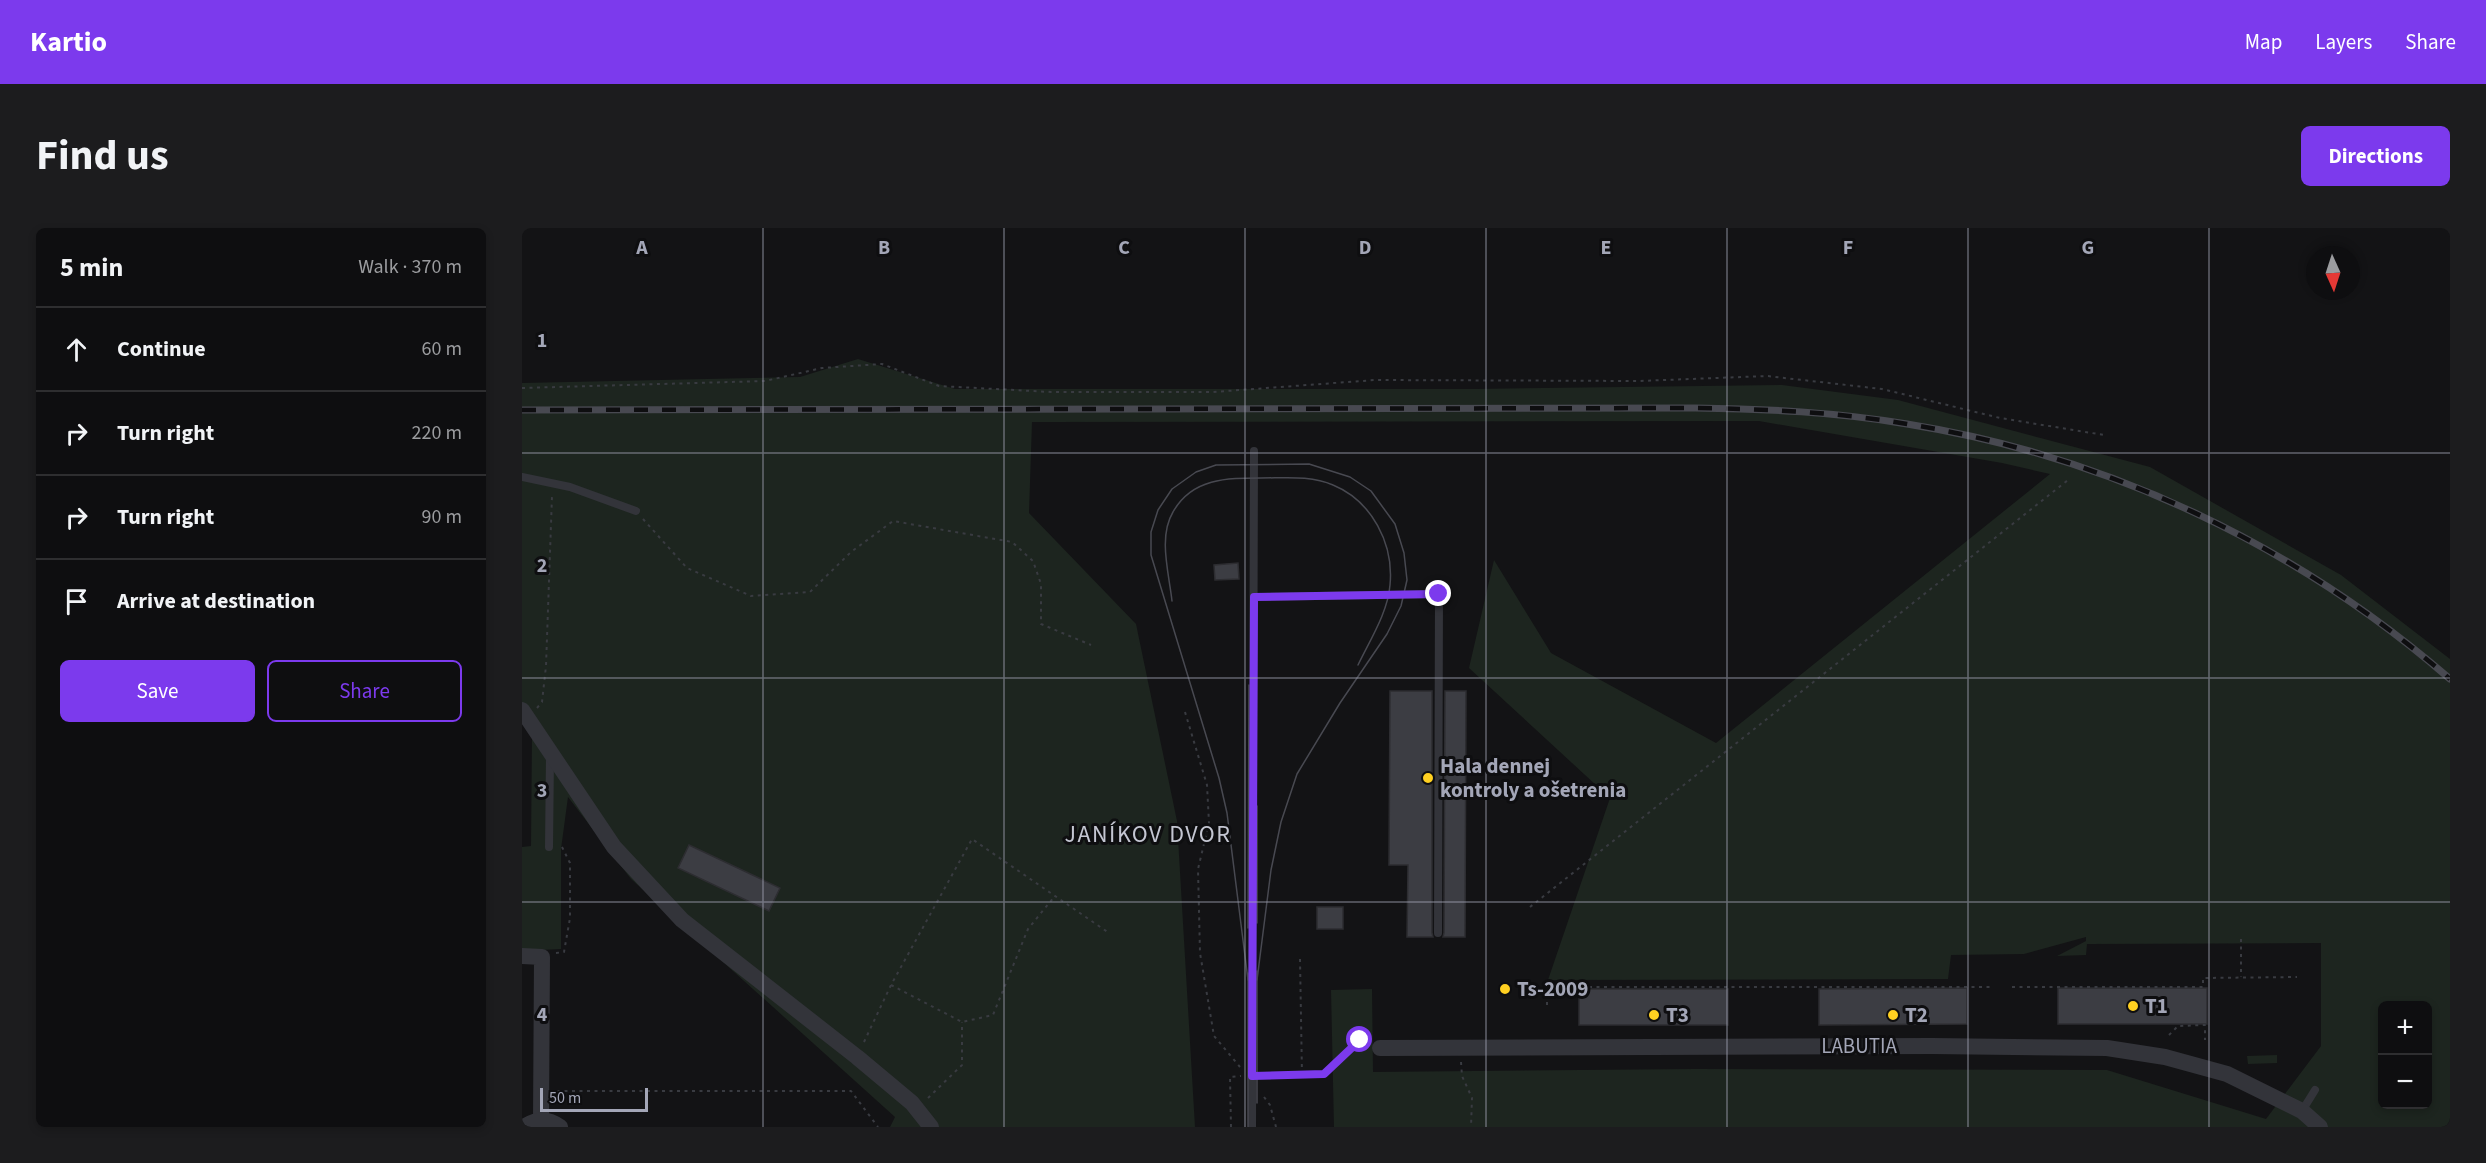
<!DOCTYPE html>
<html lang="en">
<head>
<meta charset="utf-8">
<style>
	:root { --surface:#0e0e10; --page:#1c1c1e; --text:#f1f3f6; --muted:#9b9c9f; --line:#2e2e30; --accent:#7c3aed }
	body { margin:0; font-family:"Source Sans 3",sans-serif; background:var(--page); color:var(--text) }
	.controls { position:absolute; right:18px; bottom:18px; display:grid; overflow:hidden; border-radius:9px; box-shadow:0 3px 9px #0003 }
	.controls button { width:54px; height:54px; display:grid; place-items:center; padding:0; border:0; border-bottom:2px solid var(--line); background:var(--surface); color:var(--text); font:30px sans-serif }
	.compass { position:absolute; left:1784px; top:18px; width:54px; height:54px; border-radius:50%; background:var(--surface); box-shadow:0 3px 9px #0003; rotate:177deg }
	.scale { position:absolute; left:18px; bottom:15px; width:108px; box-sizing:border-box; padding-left:6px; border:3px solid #a3a6b7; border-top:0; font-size:16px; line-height:21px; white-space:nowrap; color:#a3a6b7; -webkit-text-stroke:4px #0e0e10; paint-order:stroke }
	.stop { position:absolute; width:18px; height:18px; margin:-14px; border:4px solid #7c3aed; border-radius:50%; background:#fff }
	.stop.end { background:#7c3aed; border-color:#fff; box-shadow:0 2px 6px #0008 }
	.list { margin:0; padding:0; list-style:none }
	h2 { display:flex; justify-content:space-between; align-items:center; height:78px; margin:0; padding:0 24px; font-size:26px }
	h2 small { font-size:20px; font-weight:400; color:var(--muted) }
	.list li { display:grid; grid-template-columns:39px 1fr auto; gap:18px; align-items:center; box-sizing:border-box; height:84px; padding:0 24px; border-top:2px solid var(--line) }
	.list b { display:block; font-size:22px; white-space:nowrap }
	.list em { font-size:20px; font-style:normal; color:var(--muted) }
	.actions { display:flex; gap:12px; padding:18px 24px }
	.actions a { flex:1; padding:14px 0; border:2px solid var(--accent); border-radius:9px; text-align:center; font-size:21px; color:var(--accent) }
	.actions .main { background:var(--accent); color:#fff }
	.icon { flex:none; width:33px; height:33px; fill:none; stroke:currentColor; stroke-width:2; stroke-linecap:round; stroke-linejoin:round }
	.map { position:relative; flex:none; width:1928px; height:899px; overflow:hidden; border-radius:9px }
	header { display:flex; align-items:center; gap:36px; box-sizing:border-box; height:84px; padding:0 30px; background:var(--accent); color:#fff }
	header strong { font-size:28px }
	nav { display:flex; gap:33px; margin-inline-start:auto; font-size:21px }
	.intro { display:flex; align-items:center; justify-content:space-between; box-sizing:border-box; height:144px; padding:0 36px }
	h1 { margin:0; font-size:42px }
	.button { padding:15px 27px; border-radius:9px; background:var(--accent); color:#fff; font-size:21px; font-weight:700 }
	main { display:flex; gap:36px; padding:0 36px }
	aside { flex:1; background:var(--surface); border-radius:9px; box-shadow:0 3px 9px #0003 }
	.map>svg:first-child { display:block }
</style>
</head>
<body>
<header>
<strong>Kartio</strong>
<nav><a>Map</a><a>Layers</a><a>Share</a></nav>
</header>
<div class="intro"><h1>Find us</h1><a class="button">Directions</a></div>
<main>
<aside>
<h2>5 min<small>Walk · 370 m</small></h2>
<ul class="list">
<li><svg class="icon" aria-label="ahead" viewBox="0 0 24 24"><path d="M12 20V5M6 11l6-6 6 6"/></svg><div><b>Continue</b></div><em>60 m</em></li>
<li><svg class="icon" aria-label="right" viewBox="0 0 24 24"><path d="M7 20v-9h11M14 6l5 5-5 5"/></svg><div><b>Turn right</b></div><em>220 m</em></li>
<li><svg class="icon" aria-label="right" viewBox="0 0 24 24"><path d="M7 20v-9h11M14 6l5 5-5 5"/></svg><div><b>Turn right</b></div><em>90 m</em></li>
<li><svg class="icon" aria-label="arrive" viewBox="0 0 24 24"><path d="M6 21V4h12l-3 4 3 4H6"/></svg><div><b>Arrive at destination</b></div></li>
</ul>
<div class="actions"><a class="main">Save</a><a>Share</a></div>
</aside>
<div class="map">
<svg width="1928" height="899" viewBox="0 0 1928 899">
	<rect width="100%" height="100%" fill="#131315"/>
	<g fill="#1d251f" fill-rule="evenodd">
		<path d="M336,131l97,30h520l307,-4 116,15 252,67 191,108 109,84v468h-1116l-3,-137 41,-1 1,83 322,-3 412,1 159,49 55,-73v-103l-234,1 -1,11 -29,1 29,-15v-4l-62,17 -73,1 -3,24 -400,1 62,-182 -141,-130 25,-108 57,93 165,90 334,-269 -48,-11 -243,-42 -727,1 -3,91 107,111 41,197 18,306h-305l5,-10 -264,-238 -63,-82 -7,52v100l-39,2v-104l9,-1 1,-113 -10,-11v-339l278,-6zM1860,778h46v98h-46z"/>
		<polygon points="1755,827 1755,835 1726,836 1725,828"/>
	</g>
	<g fill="#3c3d43" stroke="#2d2d31" stroke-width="1.5">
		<polygon points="716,335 717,351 693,352 692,337"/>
		<polygon points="868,463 910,463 910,705 911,709 885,709 886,637 867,637"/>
		<polygon points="923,463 944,463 943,709 921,709 922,705"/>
		<polygon points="167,617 258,660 247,683 156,640"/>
		<rect x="795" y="679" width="26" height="22"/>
		<polygon points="1445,760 1445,796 1297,797 1297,761"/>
		<rect x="1536" y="760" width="149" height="36"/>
		<rect x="1057" y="761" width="149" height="36"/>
	</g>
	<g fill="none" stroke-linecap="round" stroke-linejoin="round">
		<g stroke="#393b41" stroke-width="2" stroke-dasharray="3 4.5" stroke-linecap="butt">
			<polyline points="0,160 243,153 300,140 360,136 417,158 529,164 691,164 853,152 1117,153 1245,148 1360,161 1478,190 1582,207"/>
			<polyline points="121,291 165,340 229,368 288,364 329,324 371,293 490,314 511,333 519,356 519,396 569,417"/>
			<polyline points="15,480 20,474 24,438 30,268 32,267"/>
			<polyline points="663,484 685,557 687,595 676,641 678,725 692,808 718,839"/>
			<polyline points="1008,679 1546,252"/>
			<polyline points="1719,711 1719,749"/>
			<polyline points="34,725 42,724 48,690 48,635 39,617"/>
			<polyline points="778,731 780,847"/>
			<polyline points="369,757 440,794 471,787 506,701 532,669"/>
			<polyline points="1490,759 1681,759 1681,750 1775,749"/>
			<polyline points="1025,777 1025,759 1471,759"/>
			<polyline points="1647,807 1656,798 1683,797 1683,812"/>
			<polyline points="342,814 369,757 450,611 587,705"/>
			<polyline points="939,834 940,848 950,870 949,899"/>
			<polyline points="743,848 802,846 839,812 846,809"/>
			<polyline points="35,863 329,863 356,899"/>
			<polyline points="742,869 748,877 754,899"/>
			<polyline points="406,870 440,837 440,794"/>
			<polyline points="709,899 708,849 719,848"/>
		</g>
		<g stroke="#33343a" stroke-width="8">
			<polyline points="0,249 48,259 114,283"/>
			<polyline points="732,369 917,366 916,705"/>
			<polyline points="27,619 28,528"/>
			<polyline points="1780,883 1793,862"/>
			<polyline points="730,899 732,223"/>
		</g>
		<g stroke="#33343a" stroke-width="16">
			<polyline points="0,482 92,619 160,692 335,829 390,875 409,899"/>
			<polyline points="0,728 20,729 19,892"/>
			<polyline points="858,820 1410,818 1585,820 1643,829 1705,846 1780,883 1798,899"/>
			<path d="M2,899c12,-8 24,-9 36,0"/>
		</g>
		<g stroke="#484951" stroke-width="1.5">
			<path d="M650,373c-3,-28 -14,-64 1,-89 19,-34 54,-34 88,-34 24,0 50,-3 72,7 39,16 61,59 57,100 -2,27 -20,55 -32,80"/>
			<polyline points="735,695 735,578"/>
			<polyline points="726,700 727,457"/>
			<polyline points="726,752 705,585 697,550 629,327 629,304 636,282 650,261 674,244 694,237 787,236 828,249 849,263 873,296 882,325 885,352 879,378 865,406 818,475 775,546 759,594 749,642 735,752"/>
			<polyline points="735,875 735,743"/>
			<polyline points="726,899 726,745"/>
		</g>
		<g stroke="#484951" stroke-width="7">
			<path id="rail" d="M0,182l1173,-2c71,1 142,4 212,16 201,32 390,122 543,255"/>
		</g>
		<use href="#rail" stroke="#0e0e10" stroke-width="4.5" stroke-dasharray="14" stroke-linecap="butt"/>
	</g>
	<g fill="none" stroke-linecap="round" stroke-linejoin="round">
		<polyline stroke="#7c3aed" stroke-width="8" points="838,812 802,846 730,848 732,369 917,366"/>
	</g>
	<path fill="none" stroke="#a3a6b7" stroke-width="1.5" stroke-opacity="0.55" d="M241,0v899M482,0v899M723,0v899M964,0v899M1205,0v899M1446,0v899M1687,0v899M0,225h1928M0,450h1928M0,674h1928"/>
	<g fill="#ffd021" stroke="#0e0e10" stroke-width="2">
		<circle cx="906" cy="550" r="6"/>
		<circle cx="983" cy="761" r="6"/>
		<circle cx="1611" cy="778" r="6"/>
		<circle cx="1132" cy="787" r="6"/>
		<circle cx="1371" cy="787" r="6"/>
	</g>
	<g text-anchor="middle" stroke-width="6" stroke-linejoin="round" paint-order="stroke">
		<g font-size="21" font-weight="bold" fill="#a3a6b7" stroke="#0e0e10" text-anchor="start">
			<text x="918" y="545">Hala dennej<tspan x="918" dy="24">kontroly a ošetrenia</tspan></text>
			<text x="995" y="768">Ts-2009</text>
			<text x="1623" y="785">T1</text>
			<text x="1144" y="794">T3</text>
			<text x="1383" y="794">T2</text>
		</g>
		<g font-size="21" fill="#a3a6b7" stroke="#0e0e10">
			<text x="1337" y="825">LABUTIA</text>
		</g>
		<g font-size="24" letter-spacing="1.5" fill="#c4c6d2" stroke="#0e0e10">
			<text x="626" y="614">JANÍKOV DVOR</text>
		</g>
	</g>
	<g font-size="20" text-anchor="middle" font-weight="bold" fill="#a3a6b7" stroke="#0e0e10" stroke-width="6" stroke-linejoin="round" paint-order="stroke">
		<text x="120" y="26">A</text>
		<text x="362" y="26">B</text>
		<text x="602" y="26">C</text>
		<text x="843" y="26">D</text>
		<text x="1084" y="26">E</text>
		<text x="1326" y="26">F</text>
		<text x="1566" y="26">G</text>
		<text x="20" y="119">1</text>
		<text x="20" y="344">2</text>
		<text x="20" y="569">3</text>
		<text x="20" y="793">4</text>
	</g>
</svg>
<div class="controls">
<button>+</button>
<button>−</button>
</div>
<svg class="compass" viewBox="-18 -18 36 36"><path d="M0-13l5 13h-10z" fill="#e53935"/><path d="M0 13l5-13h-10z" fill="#9b9c9f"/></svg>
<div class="scale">50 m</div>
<div class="stop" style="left:838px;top:812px"></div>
<div class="stop end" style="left:917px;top:366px"></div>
</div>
</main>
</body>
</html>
